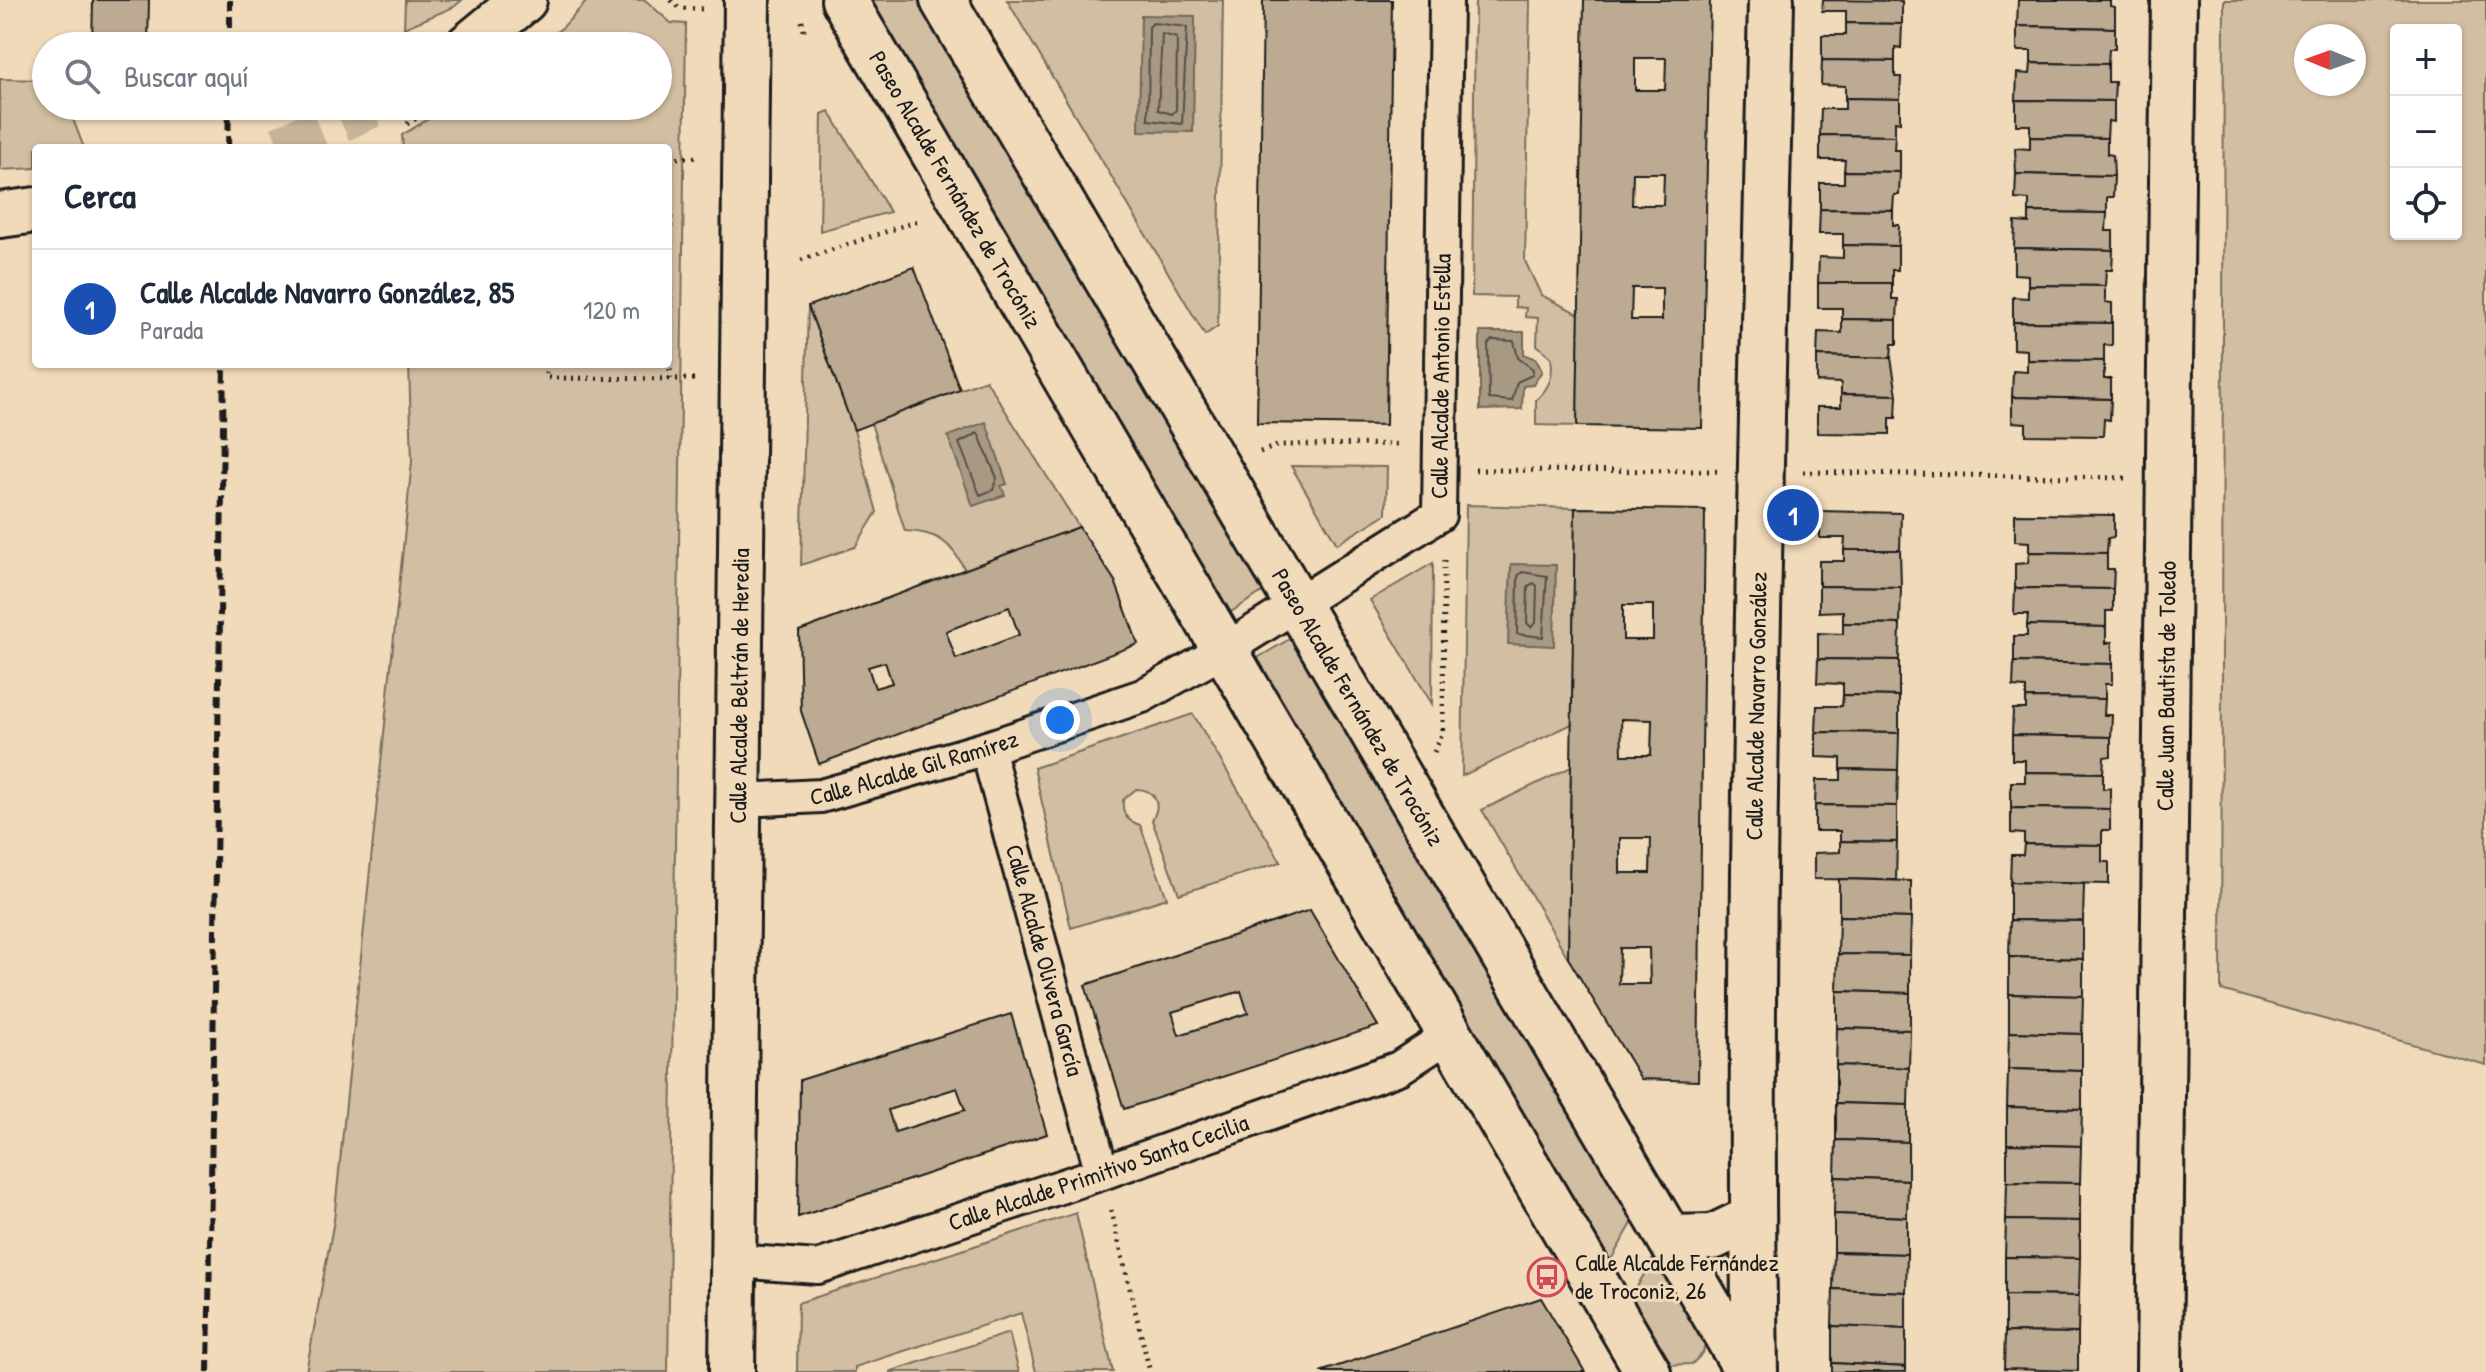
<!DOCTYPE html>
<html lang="es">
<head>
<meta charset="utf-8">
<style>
	:root { --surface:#fff; --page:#f6f6f7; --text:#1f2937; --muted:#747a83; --line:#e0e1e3; --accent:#d1495b }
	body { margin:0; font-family:"Patrick Hand",sans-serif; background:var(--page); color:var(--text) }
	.controls { position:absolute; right:24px; top:24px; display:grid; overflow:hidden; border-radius:8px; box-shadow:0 2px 6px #0004 }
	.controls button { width:72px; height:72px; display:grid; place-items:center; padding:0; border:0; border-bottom:2px solid var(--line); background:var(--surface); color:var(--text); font:40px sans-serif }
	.compass { position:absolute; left:2294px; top:24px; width:72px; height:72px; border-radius:50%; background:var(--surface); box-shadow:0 2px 6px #0004; rotate:271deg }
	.you { position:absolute; left:1060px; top:720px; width:28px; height:28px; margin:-20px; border:6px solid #fff; border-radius:50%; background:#1a73e8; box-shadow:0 0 0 12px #1a73e833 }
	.badge { display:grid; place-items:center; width:52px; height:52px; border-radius:50%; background:var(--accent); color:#fff; font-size:26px; font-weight:700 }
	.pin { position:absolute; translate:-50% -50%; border:4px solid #fff; box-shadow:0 2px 8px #0006 }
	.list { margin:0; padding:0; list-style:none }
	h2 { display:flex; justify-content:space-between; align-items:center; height:104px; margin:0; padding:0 32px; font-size:34px }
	h2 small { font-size:26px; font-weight:400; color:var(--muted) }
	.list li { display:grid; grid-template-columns:52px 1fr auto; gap:24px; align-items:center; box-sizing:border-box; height:120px; padding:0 32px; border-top:2px solid var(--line) }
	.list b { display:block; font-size:30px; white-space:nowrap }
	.list p { margin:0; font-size:26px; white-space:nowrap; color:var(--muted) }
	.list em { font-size:26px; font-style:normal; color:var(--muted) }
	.icon { flex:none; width:44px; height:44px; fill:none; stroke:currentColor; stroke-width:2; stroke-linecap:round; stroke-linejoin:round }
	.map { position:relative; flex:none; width:2486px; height:1372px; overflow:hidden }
	.search { position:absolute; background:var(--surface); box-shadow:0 2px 6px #0004; left:32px; top:32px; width:640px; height:88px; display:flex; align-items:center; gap:20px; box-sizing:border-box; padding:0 28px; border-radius:44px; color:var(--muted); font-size:30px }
	.panel { position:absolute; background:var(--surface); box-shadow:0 2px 6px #0004; left:32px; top:144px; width:640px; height:224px; border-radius:8px }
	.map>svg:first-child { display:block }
</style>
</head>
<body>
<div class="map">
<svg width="2486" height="1372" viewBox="0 0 2486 1372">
	<rect width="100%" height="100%" fill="#f1dab9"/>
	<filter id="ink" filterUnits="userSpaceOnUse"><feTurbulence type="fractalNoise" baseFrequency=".0125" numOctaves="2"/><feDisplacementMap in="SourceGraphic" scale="16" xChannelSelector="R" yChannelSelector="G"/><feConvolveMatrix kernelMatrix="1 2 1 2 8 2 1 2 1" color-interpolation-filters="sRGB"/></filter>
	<g filter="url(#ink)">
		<g fill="#d2bea2" stroke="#776d5f" stroke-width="2" fill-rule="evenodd">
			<polygon points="405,0 462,0 454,7 404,28"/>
			<polygon points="588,0 645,0 671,23 686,24 668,1372 306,1372 334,1220 412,461 409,364 668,364 668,148 403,148 402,135 450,106 658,106 658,46 538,46 563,27"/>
			<polygon points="860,0 926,0 1270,587 1223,617"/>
			<polygon points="1007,0 1223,0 1218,326 1205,335"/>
			<path d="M1475,0h55l-5,261 16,34 38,19 -2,112 -41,-1v-25c14,-13 18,-24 15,-43l-14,-12 1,-27 -13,-1 1,-9 -11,-1v-10l-43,-1z"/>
			<path d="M2224,0h262v1065l-265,-75zM2396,30h60v204h-60zM2306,36h48v48h-48z"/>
			<polygon points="0,79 46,80 46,106 68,106 84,148 36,148 36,168 0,170"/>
			<polygon points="829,111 890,212 820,231 822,114"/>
			<polygon points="808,306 854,430 877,512 855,547 801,565"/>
			<path d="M986,380l93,147 -114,43c-14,-28 -28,-38 -60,-39l-34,-108z"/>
			<polygon points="1291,466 1387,467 1386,514 1337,544"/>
			<polygon points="1466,505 1575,508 1572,724 1462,776"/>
			<polygon points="1433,563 1432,704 1370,600"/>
			<polygon points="1298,634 1638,1213 1605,1270 1249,663"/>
			<path d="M1193,714l88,148 -102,32 -27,-74c10,-16 3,-31 -16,-31l-13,11c-1,13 3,21 17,25l27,73 -96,30 -37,-160z"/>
			<polygon points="1571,767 1568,958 1482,810"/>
			<polygon points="1076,1213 1113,1372 1036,1372 1021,1313 855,1367 855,1372 797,1372 798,1303"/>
			<polygon points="1659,1248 1706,1341 1703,1353 1692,1364 1666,1365 1626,1306"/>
			<polygon points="1009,1333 1019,1372 889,1372"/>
		</g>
		<g fill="#a89983" stroke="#70675a" stroke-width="2">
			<polygon points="1141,15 1195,16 1193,132 1139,131"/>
			<polygon points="1480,332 1524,332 1524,354 1536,359 1542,371 1533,385 1523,386 1522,409 1480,410"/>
			<polygon points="986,422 1007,484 1001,486 1005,495 973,506 948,436"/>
			<polygon points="1511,564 1556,565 1554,646 1508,644"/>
		</g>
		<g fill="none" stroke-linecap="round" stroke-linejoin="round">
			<g stroke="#544e45" stroke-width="2">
				<polygon points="1153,23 1187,27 1182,124 1148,120 1149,27"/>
				<polygon points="1162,34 1177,38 1176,110 1172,114 1158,110"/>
				<polygon points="1492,340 1514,341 1518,358 1533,369 1532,375 1517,382 1512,401 1489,399 1488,344"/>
				<polygon points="978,433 997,478 993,490 980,495 959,443"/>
				<polygon points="1522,572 1547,576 1543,637 1517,634 1518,576"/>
				<polygon points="1534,583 1537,586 1536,623 1531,627 1527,623 1528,586"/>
			</g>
		</g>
		<g fill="#bcab92" stroke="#1c1c1c" stroke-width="2" fill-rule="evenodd">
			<polygon points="93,0 149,0 148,46 92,46"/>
			<polygon points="1263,0 1392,0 1386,425 1257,423"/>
			<path d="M1584,0h126l-8,428 -125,-2zM1635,58h31l-1,32h-30zM1633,173h31l-1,32h-31zM1632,288h30v32h-31z"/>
			<polygon points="1823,0 1902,1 1902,24 1846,23 1846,11 1822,11"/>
			<polygon points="2018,0 2110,0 2110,6 2115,7 2115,28 2017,26"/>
			<polygon points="1846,23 1902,24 1901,48 1895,47 1895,61 1822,60 1822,35 1846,35"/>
			<polygon points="2017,26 2115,28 2115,49 2109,49 2108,64 2031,63 2031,51 2017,51"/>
			<polygon points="1822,60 1895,61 1895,77 1901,77 1900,99 1845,98 1845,86 1821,85"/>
			<polygon points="2031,63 2108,64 2108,82 2115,82 2114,101 2016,100 2017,73 2030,74"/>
			<polygon points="1845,98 1900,99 1900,122 1895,121 1895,136 1820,135 1821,109 1845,109"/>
			<polygon points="2016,100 2114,101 2114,122 2108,121 2107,138 2030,137 2030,125 2016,125"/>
			<polygon points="1820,135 1895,136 1894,150 1900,150 1900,172 1844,171 1845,160 1820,160"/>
			<polygon points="2030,137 2107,138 2107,154 2113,155 2114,176 2016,174 2015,148 2030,149"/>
			<polygon points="1844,171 1900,172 1899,195 1894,195 1893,210 1820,209 1820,183 1844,183"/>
			<polygon points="2016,174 2114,176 2113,197 2107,197 2107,213 2029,212 2029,200 2015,199"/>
			<polygon points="1820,209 1893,210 1893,225 1899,225 1898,246 1843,245 1843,234 1819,234"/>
			<polygon points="2029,212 2107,213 2106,231 2113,231 2113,250 2014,248 2015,222 2029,223"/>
			<polygon points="1843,245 1898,246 1898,270 1892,270 1892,283 1818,283 1819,257 1843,258"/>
			<polygon points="2014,248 2113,250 2112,270 2106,270 2105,286 2028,285 2028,275 2014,274"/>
			<polygon points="914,267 960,390 854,430 808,306"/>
			<polygon points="1818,283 1892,283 1892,299 1898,299 1897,320 1842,319 1842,308 1818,308"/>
			<polygon points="2028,285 2105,286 2105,302 2112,303 2112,323 2013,322 2013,297 2028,298"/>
			<polygon points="1842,319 1897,320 1897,344 1892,344 1891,358 1817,356 1818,332 1842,333"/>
			<polygon points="2013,322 2112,323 2112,346 2104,345 2104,361 2027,360 2027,350 2013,349"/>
			<polygon points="1817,356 1891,358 1897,395 1841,394 1841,383 1817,382"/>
			<polygon points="2027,360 2104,361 2104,379 2111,379 2111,399 2012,397 2013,371 2027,372"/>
			<polygon points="1841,394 1897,395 1896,418 1890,418 1890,434 1817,433 1817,407 1841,407"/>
			<polygon points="2012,397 2111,399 2110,420 2104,419 2103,436 2026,435 2026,423 2012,422"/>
			<path d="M1575,508l130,2 -7,571 -57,-2 -73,-121zM1623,605h30v35h-30zM1621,719l31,1 -1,35h-29zM1620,838h31l-1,35h-30zM1620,948h29l1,36h-31z"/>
			<polygon points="1820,511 1901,513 1900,550 1844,550 1845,538 1820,538"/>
			<polygon points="2015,514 2114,515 2114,537 2108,538 2107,553 2029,552 2029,542 2015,541"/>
			<path d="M1079,527l36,54 23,63 -319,120 -18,-53 -2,-80zM1009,607l10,28 -63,24 -10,-28zM885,662l7,21 -17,5 -7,-21z"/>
			<polygon points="1844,550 1900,550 1901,587 1819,586 1819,561 1844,561"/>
			<polygon points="2029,552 2107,553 2107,569 2114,569 2113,589 2015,588 2015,564 2028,563"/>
			<polygon points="1819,586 1901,587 1900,624 1843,623 1843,611 1819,612"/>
			<polygon points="2015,588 2113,589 2113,611 2106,611 2106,627 2027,625 2028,614 2014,614"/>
			<polygon points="1843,623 1900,624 1899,660 1818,659 1818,633 1843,634"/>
			<polygon points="2027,625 2106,627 2106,643 2112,642 2112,664 2014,662 2014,636 2027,636"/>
			<polygon points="1818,659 1899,660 1899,696 1843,695 1843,684 1817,683"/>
			<polygon points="2014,662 2112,664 2112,684 2105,684 2105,699 2026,698 2026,688 2013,687"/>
			<polygon points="1843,695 1899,696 1899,733 1816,732 1817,706 1842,706"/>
			<polygon points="2026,698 2105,699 2104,715 2112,715 2111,737 2012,735 2013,709 2026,709"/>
			<polygon points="1816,732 1899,733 1898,770 1841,769 1841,758 1816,757"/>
			<polygon points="2012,735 2111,737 2111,756 2104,757 2103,773 2025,772 2025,760 2012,760"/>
			<polygon points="1841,769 1898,770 1897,806 1815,805 1816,780 1841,780"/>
			<polygon points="2025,772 2103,773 2103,789 2110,788 2110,809 2011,808 2011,782 2025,782"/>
			<polygon points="1815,805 1897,806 1897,842 1840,841 1840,831 1815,831"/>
			<polygon points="2011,808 2110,809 2110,830 2102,830 2102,845 2024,844 2024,834 2011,833"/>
			<polygon points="1840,841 1897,842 1896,880 1814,879 1814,853 1840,852"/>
			<polygon points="2024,844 2102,845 2102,862 2109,862 2109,884 2010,882 2011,855 2023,855"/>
			<polygon points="1839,879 1911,881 1911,918 1839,916"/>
			<polygon points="2010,882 2084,884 2083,921 2010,920"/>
			<path d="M1310,910l68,116 -254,83 -39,-124zM1241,991l7,22 -69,22 -7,-23z"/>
			<polygon points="1839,916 1911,918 1910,955 1838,954"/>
			<polygon points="2010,920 2083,921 2083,959 2009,957"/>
			<polygon points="1838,954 1910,955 1910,993 1837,991"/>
			<polygon points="2009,957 2083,959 2083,996 2009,994"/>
			<polygon points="1837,991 1910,993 1910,1030 1837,1028"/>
			<polygon points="2009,994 2083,996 2082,1034 2009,1032"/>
			<path d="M1011,1014l36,120 -249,83 2,-137zM957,1088l8,22 -70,22 -7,-22z"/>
			<polygon points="1837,1028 1910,1030 1909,1068 1836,1065"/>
			<polygon points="2009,1032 2082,1034 2082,1071 2008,1069"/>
			<polygon points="1836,1065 1909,1068 1908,1105 1836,1103"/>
			<polygon points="2008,1069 2082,1071 2082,1109 2007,1107"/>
			<polygon points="1836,1103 1908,1105 1908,1142 1836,1140"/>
			<polygon points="2007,1107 2082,1109 2081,1146 2007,1144"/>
			<polygon points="1836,1140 1908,1142 1908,1180 1835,1177"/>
			<polygon points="2007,1144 2081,1146 2080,1183 2007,1182"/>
			<polygon points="1835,1177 1908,1180 1907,1217 1834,1214"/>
			<polygon points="2007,1182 2080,1183 2080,1221 2006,1220"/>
			<polygon points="1834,1214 1907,1217 1907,1254 1834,1252"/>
			<polygon points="2006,1220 2080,1221 2080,1258 2005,1257"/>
			<polygon points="1834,1252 1907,1254 1906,1292 1833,1289"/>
			<polygon points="2005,1257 2080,1258 2079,1296 2005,1295"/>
			<polygon points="1833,1289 1906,1292 1906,1329 1832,1326"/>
			<polygon points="2005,1295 2079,1296 2078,1333 2005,1332"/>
			<polygon points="1541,1298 1585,1372 1320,1372"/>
			<polygon points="1832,1326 1906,1329 1906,1367 1832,1363"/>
			<polygon points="2005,1332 2078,1333 2078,1371 2004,1369"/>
			<polygon points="1832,1363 1906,1367 1906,1372 1832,1372"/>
		</g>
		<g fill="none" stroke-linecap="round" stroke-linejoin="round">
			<polyline stroke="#c6b49a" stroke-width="44" stroke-dasharray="44 22" stroke-linecap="butt" points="280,148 371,106"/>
			<g stroke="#1c1c1c" stroke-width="38">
				<g id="pedestrian">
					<path id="s1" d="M987,748l115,425"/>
					<path id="s2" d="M762,799l59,-3 166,-48 155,-52 81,-45 216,-136 7,-515"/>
					<path id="s3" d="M734,1261l84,6 284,-94 297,-105 52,-34"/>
				</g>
			</g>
			<g stroke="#1c1c1c" stroke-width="50">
				<g id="minor">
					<polyline points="1670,1238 1713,1237 1753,1218"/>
					<path id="s4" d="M732,1372l15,-1372"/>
					<path id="s5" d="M1755,1372c-8,-457 7,-915 16,-1372"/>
					<path id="s6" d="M2159,1372l15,-1372"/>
				</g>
			</g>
			<g stroke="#1c1c1c" stroke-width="50">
				<g id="secondary">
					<path id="s7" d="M844,0l804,1372"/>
					<path id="s8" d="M943,0l805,1372"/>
					<polyline points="468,46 524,0"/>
					<polyline points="0,215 36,210"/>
				</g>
			</g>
			<g stroke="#1c1c1c" stroke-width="5" stroke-dasharray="2 6" stroke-linecap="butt">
				<polyline points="671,0 680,8 702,9"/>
				<polyline points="802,21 805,35"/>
				<polyline points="407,124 436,106"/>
				<polyline points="669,158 700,157"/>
				<polyline points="801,260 918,221"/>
				<polyline points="546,364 546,378 696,379"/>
				<polyline points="670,379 671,158"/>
				<polyline points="1260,452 1280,445 1401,444"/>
				<polyline points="1475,470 1717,471"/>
				<polyline points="1803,472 2125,478"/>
				<polyline points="1434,752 1443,732 1444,556"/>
				<polyline points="1111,1210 1150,1372"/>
			</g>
			<use href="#pedestrian" stroke="#f1dab9" stroke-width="32"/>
			<use href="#minor" stroke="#f1dab9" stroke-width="44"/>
			<use href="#secondary" stroke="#f1dab9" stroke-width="44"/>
			<g stroke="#1c1c1c" stroke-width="6" stroke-dasharray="12 6" stroke-linecap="butt">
				<polyline points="230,46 230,0"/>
				<polyline points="228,148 229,106"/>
				<polyline points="208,1372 224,364"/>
			</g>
		</g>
	</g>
	<defs>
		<g id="bus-ring" transform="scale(2)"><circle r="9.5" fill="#f1dab9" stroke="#d1495b" stroke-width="1.5"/><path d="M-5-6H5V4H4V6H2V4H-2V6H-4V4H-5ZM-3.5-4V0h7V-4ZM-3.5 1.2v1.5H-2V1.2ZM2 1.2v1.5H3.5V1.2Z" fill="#d1495b"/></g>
	</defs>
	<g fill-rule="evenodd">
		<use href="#bus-ring" x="1547" y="1277"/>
	</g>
	<g text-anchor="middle" stroke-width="6" stroke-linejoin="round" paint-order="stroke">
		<g font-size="24" fill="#1c1c1c" stroke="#f1dab9">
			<text dy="8" stroke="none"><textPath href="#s7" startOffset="220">Paseo Alcalde Fernández de Trocóniz</textPath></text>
			<text dy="8" stroke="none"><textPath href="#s2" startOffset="882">Calle Alcalde Antonio Estella</textPath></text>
			<text dy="8" stroke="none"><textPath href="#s4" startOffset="686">Calle Alcalde Beltrán de Heredia</textPath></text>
			<text dy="8" stroke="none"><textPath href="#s6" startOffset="686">Calle Juan Bautista de Toledo</textPath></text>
			<text dy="8" stroke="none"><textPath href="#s5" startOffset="666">Calle Alcalde Navarro González</textPath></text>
			<text dy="8" stroke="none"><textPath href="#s8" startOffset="820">Paseo Alcalde Fernández de Trocóniz</textPath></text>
			<text dy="8" stroke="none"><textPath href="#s2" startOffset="156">Calle Alcalde Gil Ramírez</textPath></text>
			<text dy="8" stroke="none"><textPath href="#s1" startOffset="220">Calle Alcalde Olivera García</textPath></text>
			<text dy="8" stroke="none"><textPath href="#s3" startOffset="380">Calle Alcalde Primitivo Santa Cecilia</textPath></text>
		</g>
		<g font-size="24" fill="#1c1c1c" stroke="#f1dab9" text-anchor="start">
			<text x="1575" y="1271">Calle Alcalde Fernández<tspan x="1575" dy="28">de Troconiz, 26</tspan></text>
		</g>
	</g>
</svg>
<div class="controls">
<button>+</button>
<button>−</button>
<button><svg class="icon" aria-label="locate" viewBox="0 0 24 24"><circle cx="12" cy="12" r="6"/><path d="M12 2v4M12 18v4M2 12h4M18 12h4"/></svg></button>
</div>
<svg class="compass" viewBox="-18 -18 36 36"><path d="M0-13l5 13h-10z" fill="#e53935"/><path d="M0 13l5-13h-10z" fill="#747a83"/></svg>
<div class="you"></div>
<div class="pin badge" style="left:1793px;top:515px;background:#1a4fb4">1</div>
<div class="search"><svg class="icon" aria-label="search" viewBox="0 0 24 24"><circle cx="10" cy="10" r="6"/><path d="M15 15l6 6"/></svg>Buscar aquí</div>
<section class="panel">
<h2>Cerca<small></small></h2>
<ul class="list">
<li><span class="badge" style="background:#1a4fb4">1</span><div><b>Calle Alcalde Navarro González, 85</b><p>Parada</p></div><em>120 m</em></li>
</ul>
</section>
</div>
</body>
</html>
